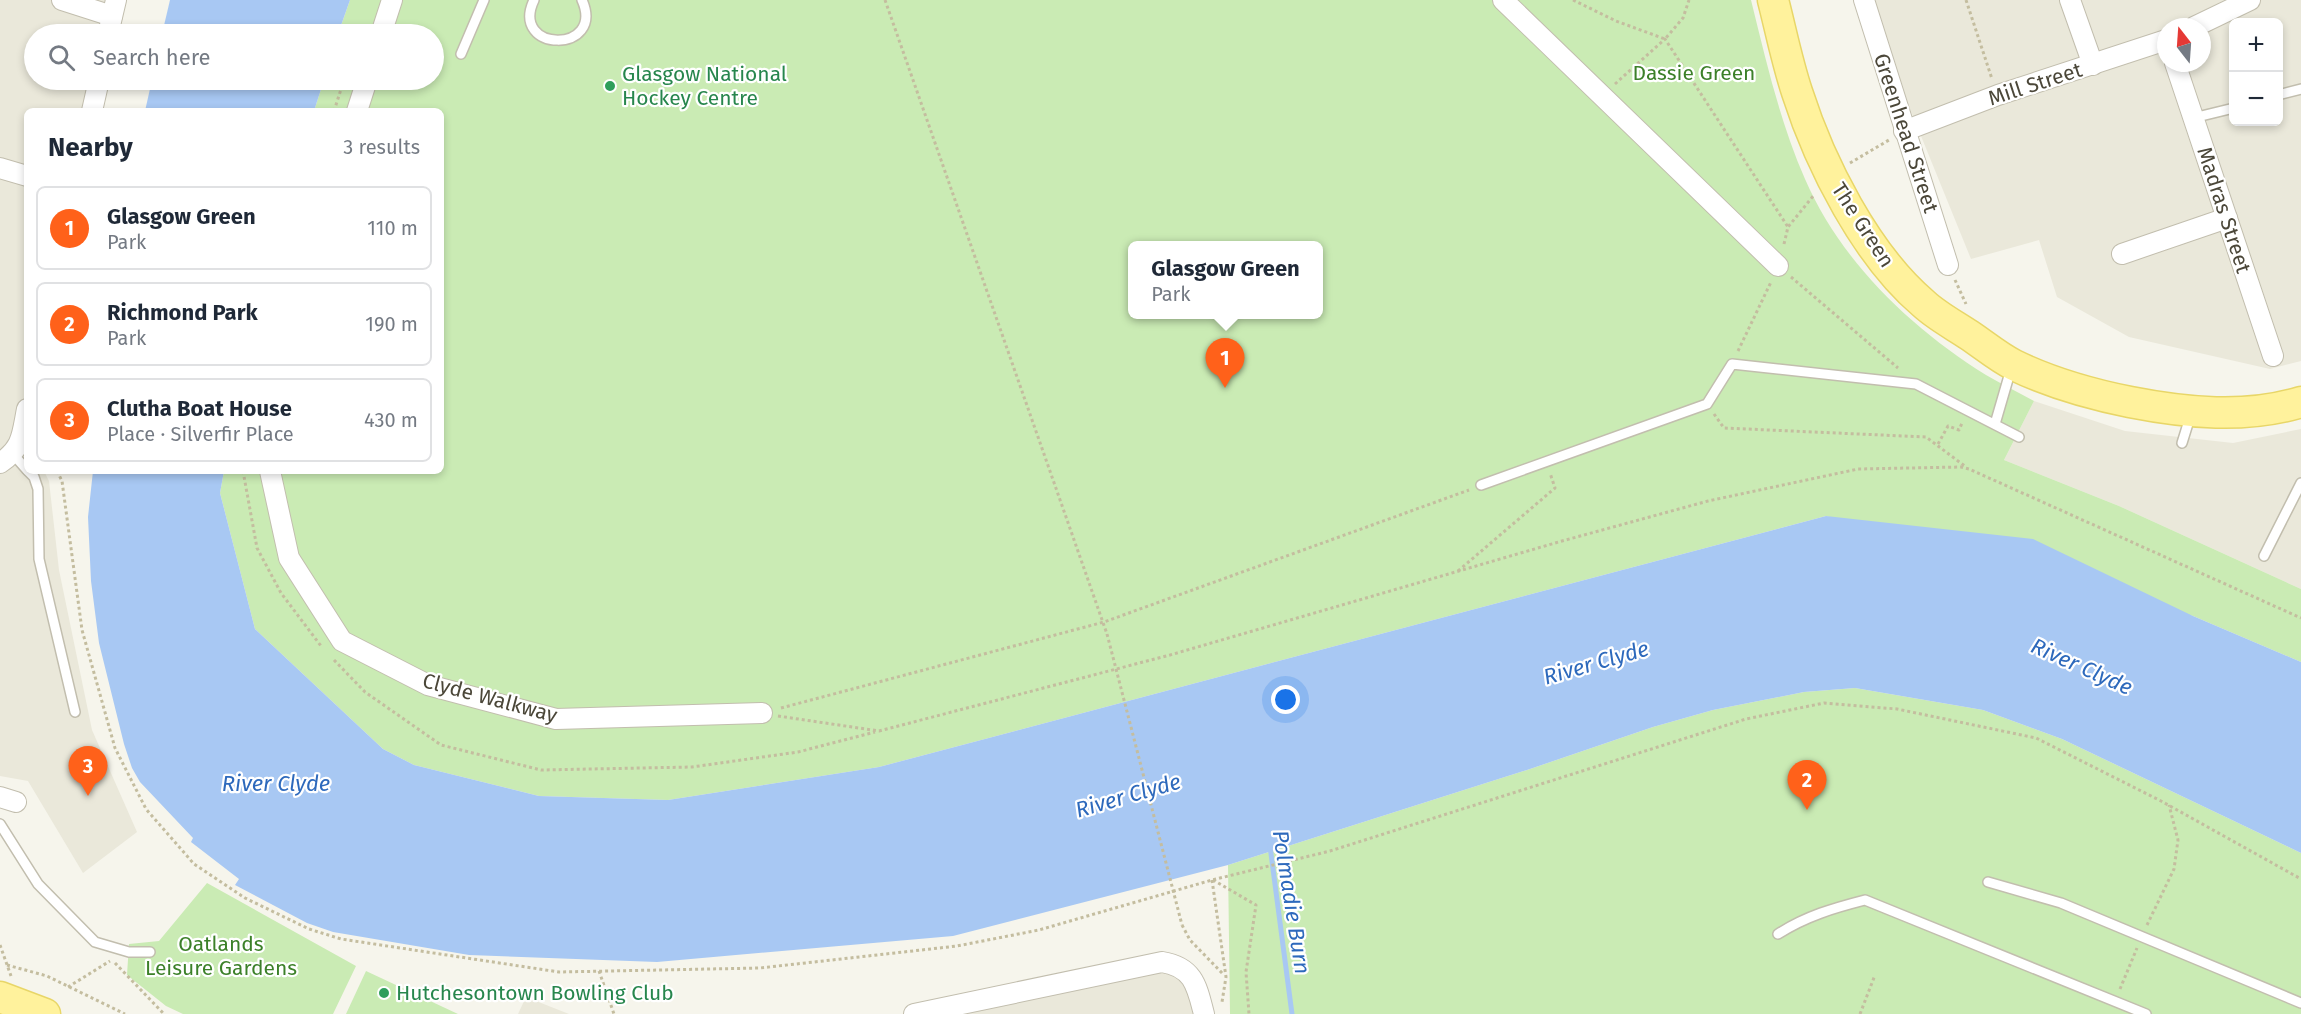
<!DOCTYPE html>
<html lang="en">
<head>
<meta charset="utf-8">
<style>
	:root { --surface:#fff; --page:#f2f2f3; --text:#1f2937; --muted:#747a83; --line:#e0e1e3; --accent:#ff611a }
	body { margin:0; font-family:"Fira Sans",sans-serif; background:var(--page); color:var(--text) }
	.controls { position:absolute; right:18px; top:18px; display:grid; overflow:hidden; border-radius:9px; box-shadow:0 3px 9px #0003 }
	.controls button { width:54px; height:54px; display:grid; place-items:center; padding:0; border:0; border-bottom:2px solid var(--line); background:var(--surface); color:var(--text); font:30px sans-serif }
	.compass { position:absolute; left:2157px; top:18px; width:54px; height:54px; border-radius:50%; background:var(--surface); box-shadow:0 3px 9px #0003; rotate:343deg }
	.you { position:absolute; left:1286px; top:700px; width:21px; height:21px; margin:-15px; border:4px solid #fff; border-radius:50%; background:#1a73e8; box-shadow:0 0 0 9px #1a73e833 }
	.badge { display:grid; place-items:center; width:39px; height:39px; border-radius:50%; background:var(--accent); color:#fff; font-size:20px; font-weight:700 }
	.pin { position:absolute; translate:-50% -50px; filter:drop-shadow(0 2px 3px #0008) }
	.pin::after { content:''; position:absolute; top:32px; width:21px; height:18px; background:inherit; clip-path:polygon(0 0,100% 0,50% 100%) }
	.popup { position:absolute; left:1128px; top:241px; width:195px; height:78px; box-sizing:border-box; display:grid; place-content:center; border-radius:9px; background:var(--surface); filter:drop-shadow(0 2px 4px #0005); font-size:20px; white-space:nowrap; color:var(--muted) }
	.popup b { font-size:22px; color:var(--text) }
	.popup::after { content:''; position:absolute; left:50%; top:100%; margin-left:-12px; border:12px solid transparent; border-top-color:var(--surface) }
	.list { margin:0; padding:0; list-style:none }
	h2 { display:flex; justify-content:space-between; align-items:center; height:78px; margin:0; padding:0 24px; font-size:26px }
	h2 small { font-size:20px; font-weight:400; color:var(--muted) }
	.list li { display:grid; grid-template-columns:39px 1fr auto; gap:18px; align-items:center; box-sizing:border-box; height:84px; margin:0 12px 12px; padding:0 12px; border:2px solid var(--line); border-radius:9px }
	.list b { display:block; font-size:22px; white-space:nowrap }
	.list p { margin:0; font-size:20px; white-space:nowrap; color:var(--muted) }
	.list em { font-size:20px; font-style:normal; color:var(--muted) }
	.icon { flex:none; width:33px; height:33px; fill:none; stroke:currentColor; stroke-width:2; stroke-linecap:round; stroke-linejoin:round }
	.map { position:relative; flex:none; width:2301px; height:1014px; overflow:hidden }
	.search { position:absolute; background:var(--surface); box-shadow:0 3px 9px #0003; left:24px; top:24px; width:420px; height:66px; display:flex; align-items:center; gap:15px; box-sizing:border-box; padding:0 21px; border-radius:33px; color:var(--muted); font-size:22px }
	.panel { position:absolute; background:var(--surface); box-shadow:0 3px 9px #0003; left:24px; top:108px; width:420px; height:366px; border-radius:9px }
	.map>svg:first-child { display:block }
</style>
</head>
<body>
<div class="map">
<svg width="2301" height="1014" viewBox="0 0 2301 1014">
	<rect width="100%" height="100%" fill="#f6f5ec"/>
	<g fill="#eae8da" fill-rule="evenodd">
		<polygon points="0,0 116,0 108,34 34,34 34,80 99,80 92,111 27,111 27,409 17,448 27,452 27,471 44,471 49,481 59,570 92,730 137,832 83,873 28,781 0,776"/>
		<path d="M1873,0h428v361l-31,8 -141,-32 -72,-40 -18,-57 -68,19 -63,-155zM2234,22h44v100h-44zM2166,27h36v36h-36z"/>
		<polygon points="2034,401 2125,431 2233,443 2301,429 2301,589 2119,506 2004,460"/>
		<polygon points="1175,964 1204,1014 914,1014"/>
		<polygon points="526,997 569,1014 518,1014"/>
	</g>
	<g fill="#caebb4" fill-rule="evenodd">
		<path d="M350,0h1401c15,61 29,122 54,179 36,83 106,149 181,196 15,9 32,17 48,26l-30,59 115,46 182,83v73l-108,-46 -367,-100 -947,251 -211,33 -129,-4 -125,-31 -31,-16 -128,-120 -35,-136 4,-22h217v-360h-127l10,-31h110v-46h-96zM1132,246h186v68h-186z"/>
		<polygon points="1855,688 1983,710 2062,739 2301,853 2301,1014 1230,1014 1228,865 1530,769 1653,727 1713,710 1804,692"/>
		<polygon points="207,883 356,966 333,1014 183,1014 166,1006 127,975 129,944 159,941"/>
		<polygon points="366,971 458,1014 346,1014"/>
	</g>
	<g fill="#a8c8f3">
		<polygon points="170,0 350,0 338,34 162,34"/>
		<polygon points="152,80 324,80 314,111 145,111"/>
		<polygon points="93,471 224,471 220,493 255,629 383,749 414,765 539,796 668,800 879,767 1826,516 2033,539 2193,616 2301,662 2301,853 2062,739 1983,710 1855,688 1804,692 1713,710 1653,727 1530,769 1228,865 953,936 657,962 469,955 333,932 307,923 235,885 239,879 191,842 193,838 140,782 132,768 124,744 99,643 91,581 88,517"/>
	</g>
	<g fill="none" stroke-linecap="round" stroke-linejoin="round">
		<polyline stroke="#a8c8f3" stroke-width="5" points="1270,846 1292,1014"/>
		<g stroke="#c2beae" stroke-width="12">
			<g id="lane">
				<path d="M534,0c-25,53 72,54 48,0"/>
				<polyline points="461,54 484,0"/>
				<polyline points="2278,95 2301,89"/>
				<polyline points="2193,118 2234,108"/>
				<polyline points="1995,424 2011,369"/>
				<polyline points="2182,443 2191,414"/>
				<polyline points="13,454 27,470"/>
				<polyline points="28,471 34,477 38,489 39,559 75,712"/>
				<polyline points="1481,485 1707,404 1732,364 1916,384 2019,437"/>
				<polyline points="2264,556 2301,483"/>
				<polyline points="0,824 38,884 95,942 129,952 150,952"/>
				<polyline points="1988,882 2061,903 2301,1003"/>
				<path d="M1778,934c28,-18 56,-26 87,-34l281,114"/>
			</g>
		</g>
		<g stroke="#c2beae" stroke-width="22">
			<g id="street">
				<polyline points="62,0 112,16"/>
				<polyline points="1503,0 1778,266"/>
				<polyline points="1864,0 1948,265"/>
				<polyline points="2070,0 2093,65"/>
				<polyline points="2194,27 2250,0"/>
				<polyline points="108,34 116,0"/>
				<polyline points="381,34 392,0"/>
				<polyline points="2175,63 2273,356"/>
				<polyline points="92,111 99,80"/>
				<polyline points="357,111 367,80"/>
				<polyline points="1904,131 1998,95 2166,40"/>
				<polyline points="0,168 27,176"/>
				<polyline points="2122,254 2227,218"/>
				<path d="M0,463c23,-15 22,-29 27,-54"/>
				<polyline points="270,471 289,558 342,641 428,685 556,719 762,713"/>
				<polyline points="0,797 16,802"/>
				<path d="M914,1014l248,-52c32,5 35,25 42,52"/>
			</g>
		</g>
		<g stroke="#e8d668" stroke-width="33">
			<g id="primary">
				<path d="M1773,0c8,31 14,62 24,92 23,72 69,163 127,212 13,12 30,21 45,31 15,10 29,22 45,30 37,18 76,29 116,37 56,11 116,17 171,0"/>
				<polyline points="0,997 45,1014"/>
			</g>
		</g>
		<g stroke="#c4bd9f" stroke-width="3" stroke-dasharray="3 3" stroke-linecap="butt">
			<polyline points="885,0 1107,634"/>
			<polyline points="1573,0 1616,21 1665,39 1683,18 1689,0"/>
			<polyline points="1966,0 1992,79"/>
			<polyline points="1615,84 1665,39 1788,227"/>
			<polyline points="334,111 344,80"/>
			<polyline points="1850,163 1889,140"/>
			<polyline points="1784,244 1788,227 1814,195"/>
			<polyline points="1791,277 1898,368"/>
			<polyline points="1955,280 1966,304"/>
			<polyline points="1738,351 1771,282"/>
			<polyline points="1714,414 1724,428 1926,437 1966,467"/>
			<polyline points="1938,444 1948,426 1959,430 1962,423"/>
			<polyline points="57,471 62,481 82,630 115,748 146,809 194,864 245,898 309,929 341,939 559,972 760,968 957,946 1039,930 1212,880 1330,851 1746,719 1824,703 1897,709 2036,738 2161,801 2301,879"/>
			<polyline points="243,471 257,548 281,593 321,646"/>
			<polyline points="1458,571 1555,488 1550,473"/>
			<polyline points="334,660 365,692 441,745 541,770 692,767 798,752 875,732"/>
			<polyline points="781,708 1104,622 1469,490"/>
			<polyline points="778,716 879,731 1170,655 1562,541 1708,501 1858,469 1961,467 1969,469 2301,618"/>
			<polyline points="1212,880 1226,977 1222,1002"/>
			<polyline points="1213,880 1256,905 1246,972 1249,1014"/>
			<polyline points="1182,925 1190,940 1224,975"/>
			<polyline points="2147,925 2174,869 2178,840 2169,805"/>
			<polyline points="0,945 11,976"/>
			<polyline points="115,963 164,1014"/>
			<polyline points="7,965 47,976 125,1014"/>
			<polyline points="599,971 614,1014"/>
			<polyline points="68,987 110,961"/>
			<polyline points="2120,989 2137,948"/>
			<polyline points="1860,1014 1875,975"/>
		</g>
		<use href="#lane" stroke="#fff" stroke-width="9"/>
		<use href="#street" stroke="#fff" stroke-width="20"/>
		<use href="#primary" stroke="#fff29c" stroke-width="30"/>
		<polyline stroke="#c4bd9f" stroke-width="3" stroke-dasharray="3 3" stroke-linecap="butt" points="1107,634 1182,925"/>
	</g>
	<g fill="#2e9e5b" stroke="#fff" stroke-width="2">
		<circle cx="610" cy="86" r="6"/>
		<circle cx="384" cy="993" r="6"/>
	</g>
	<g text-anchor="middle" stroke-width="4.5" stroke-linejoin="round" paint-order="stroke">
		<g font-size="21" fill="#3c8029" stroke="#fff">
			<text x="1694" y="80">Dassie Green</text>
			<text x="221" y="951">Oatlands<tspan x="221" dy="24">Leisure Gardens</tspan></text>
		</g>
		<g font-size="21" fill="#27864d" stroke="#fff" text-anchor="start">
			<text x="622" y="81">Glasgow National<tspan x="622" dy="24">Hockey Centre</tspan></text>
			<text x="396" y="1000">Hutchesontown Bowling Club</text>
		</g>
		<g font-size="21" fill="#4b4739" stroke="#fff">
			<text transform="translate(2035 84) rotate(-18)" y="7">Mill Street</text>
			<text transform="translate(1906 133) rotate(72)" y="7">Greenhead Street</text>
			<text transform="translate(2224 210) rotate(72)" y="7">Madras Street</text>
			<text transform="translate(1863 225) rotate(57)" y="7">The Green</text>
			<text transform="translate(490 698) rotate(15)" y="7">Clyde Walkway</text>
		</g>
		<g font-size="22" font-style="italic" fill="#2d69bc" stroke="#fff">
			<text transform="translate(1596 662) rotate(-16)" y="8">River Clyde</text>
			<text transform="translate(2082 666) rotate(24)" y="8">River Clyde</text>
			<text x="276" y="791">River Clyde</text>
			<text transform="translate(1128 795) rotate(-16)" y="8">River Clyde</text>
			<text transform="translate(1292 902) rotate(81)" y="8">Polmadie Burn</text>
		</g>
	</g>
</svg>
<div class="controls">
<button>+</button>
<button>−</button>
</div>
<svg class="compass" viewBox="-18 -18 36 36"><path d="M0-13l5 13h-10z" fill="#e53935"/><path d="M0 13l5-13h-10z" fill="#747a83"/></svg>
<div class="you"></div>
<div class="pin badge" style="left:1225px;top:388px">1</div>
<div class="popup"><b>Glasgow Green</b>Park</div>
<div class="pin badge" style="left:1807px;top:810px">2</div>
<div class="pin badge" style="left:88px;top:796px">3</div>
<div class="search"><svg class="icon" aria-label="search" viewBox="0 0 24 24"><circle cx="10" cy="10" r="6"/><path d="M15 15l6 6"/></svg>Search here</div>
<section class="panel">
<h2>Nearby<small>3 results</small></h2>
<ul class="list">
<li><span class="badge">1</span><div><b>Glasgow Green</b><p>Park</p></div><em>110 m</em></li>
<li><span class="badge">2</span><div><b>Richmond Park</b><p>Park</p></div><em>190 m</em></li>
<li><span class="badge">3</span><div><b>Clutha Boat House</b><p>Place · Silverfir Place</p></div><em>430 m</em></li>
</ul>
</section>
</div>
</body>
</html>
